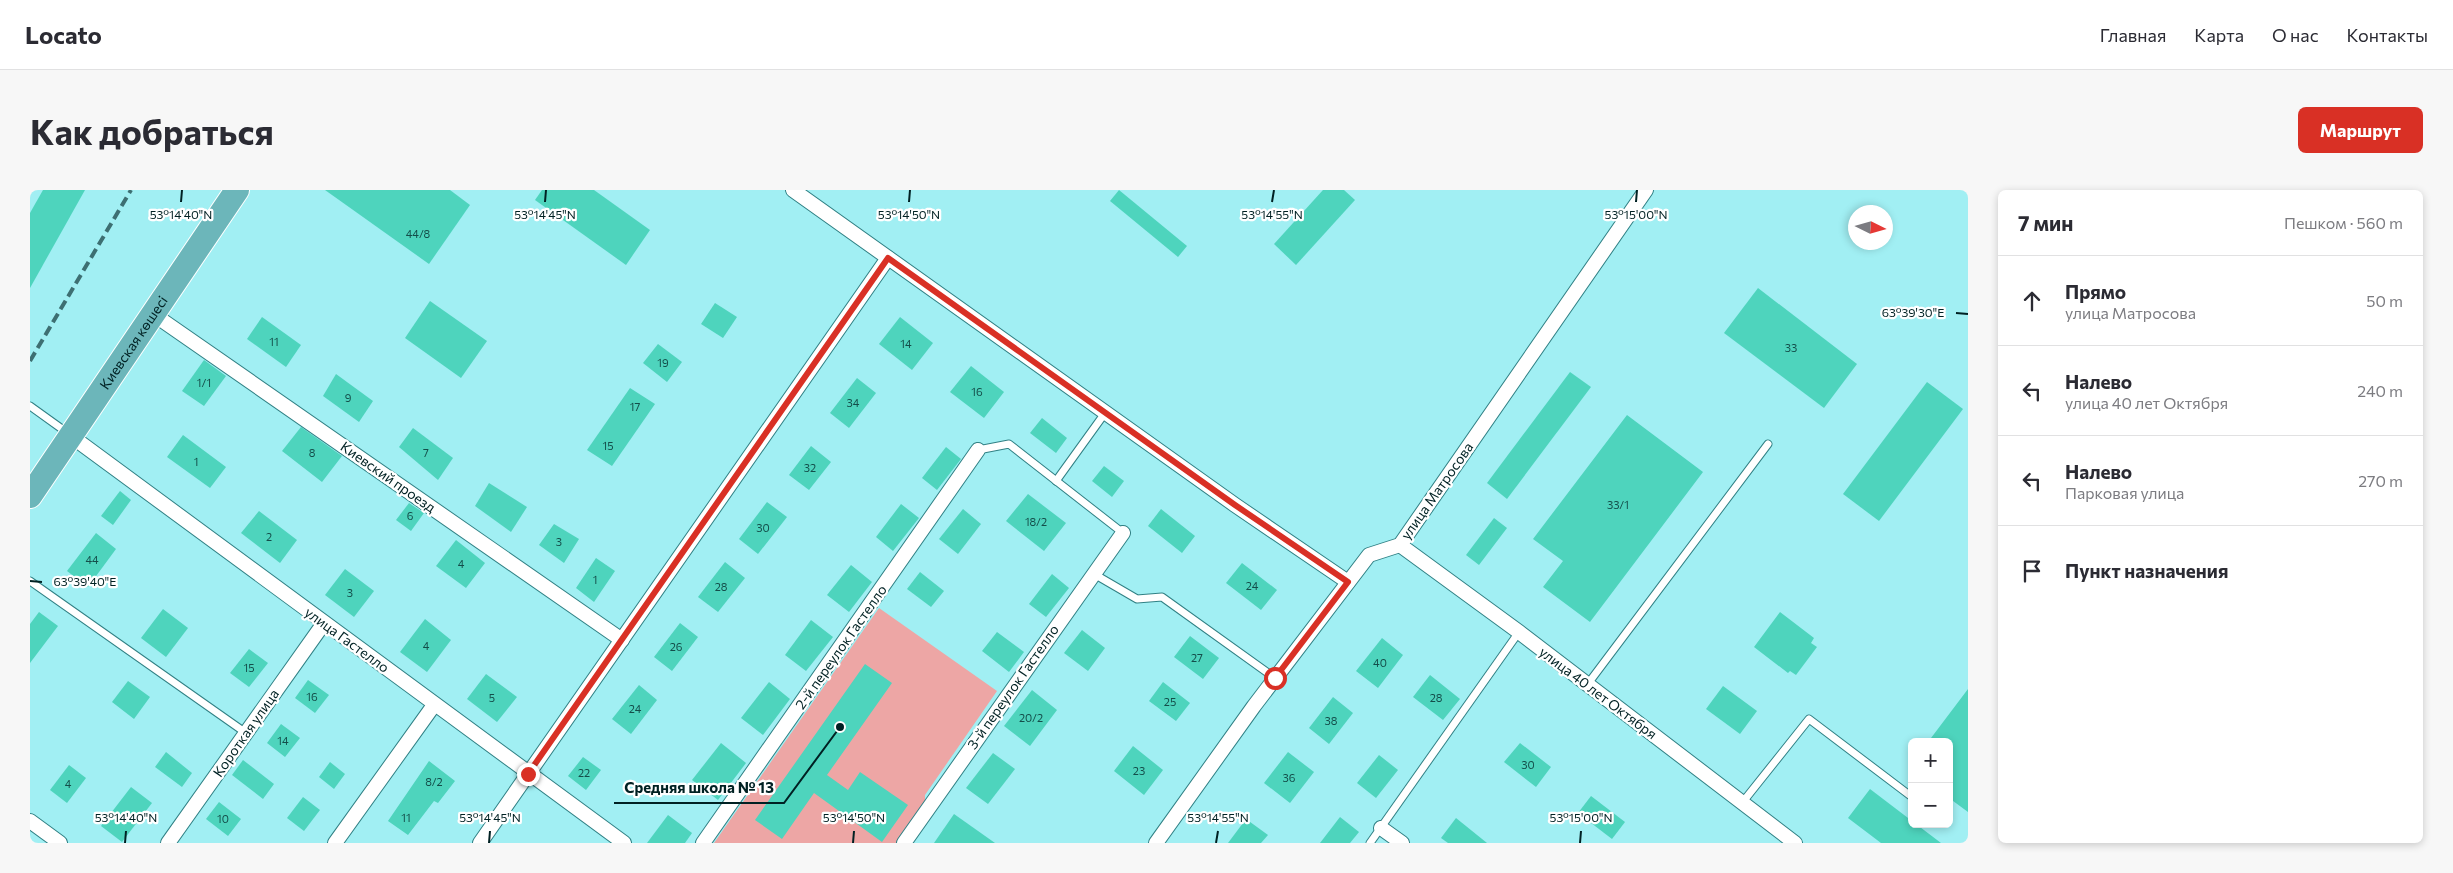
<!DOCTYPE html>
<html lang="ru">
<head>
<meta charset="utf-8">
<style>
	:root { --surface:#fff; --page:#f7f7f7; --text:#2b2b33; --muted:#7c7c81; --line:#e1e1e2; --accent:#d93025 }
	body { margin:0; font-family:Commissioner,sans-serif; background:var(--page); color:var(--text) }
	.controls { position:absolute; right:15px; bottom:15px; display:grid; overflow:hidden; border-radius:8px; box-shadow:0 2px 8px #0003 }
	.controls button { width:45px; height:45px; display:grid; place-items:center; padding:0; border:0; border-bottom:1px solid var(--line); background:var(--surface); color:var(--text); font:25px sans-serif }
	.compass { position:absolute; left:1818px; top:15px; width:45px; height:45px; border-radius:50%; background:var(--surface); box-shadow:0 2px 8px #0003; rotate:95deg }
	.stop { position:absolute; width:15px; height:15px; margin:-11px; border:4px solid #d93025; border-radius:50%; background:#fff }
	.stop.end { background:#d93025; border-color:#fff; box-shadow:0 1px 5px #0008 }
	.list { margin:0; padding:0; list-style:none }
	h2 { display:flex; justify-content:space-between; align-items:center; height:65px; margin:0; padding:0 20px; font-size:21px }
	h2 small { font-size:16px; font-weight:400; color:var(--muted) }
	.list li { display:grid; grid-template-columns:32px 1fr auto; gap:15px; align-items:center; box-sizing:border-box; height:90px; padding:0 20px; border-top:1px solid var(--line) }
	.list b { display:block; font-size:19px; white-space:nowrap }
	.list p { margin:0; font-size:16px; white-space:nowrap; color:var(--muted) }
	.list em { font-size:16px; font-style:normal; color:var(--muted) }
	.icon { flex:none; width:28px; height:28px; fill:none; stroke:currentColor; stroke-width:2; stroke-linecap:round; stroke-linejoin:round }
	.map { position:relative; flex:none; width:1938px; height:653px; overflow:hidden; border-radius:8px }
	header { display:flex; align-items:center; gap:30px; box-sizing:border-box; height:70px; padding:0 25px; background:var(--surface); border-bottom:1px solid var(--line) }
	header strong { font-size:24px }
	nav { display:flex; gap:28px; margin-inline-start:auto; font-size:18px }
	.intro { display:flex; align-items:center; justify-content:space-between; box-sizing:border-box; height:120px; padding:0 30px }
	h1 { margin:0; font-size:35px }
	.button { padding:12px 22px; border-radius:8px; background:var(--accent); color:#fff; font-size:18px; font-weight:700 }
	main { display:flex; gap:30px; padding:0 30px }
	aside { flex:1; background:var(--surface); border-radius:8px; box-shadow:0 2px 8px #0003 }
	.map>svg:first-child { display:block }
</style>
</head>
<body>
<header>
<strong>Locato</strong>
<nav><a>Главная</a><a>Карта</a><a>О нас</a><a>Контакты</a></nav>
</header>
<div class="intro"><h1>Как добраться</h1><a class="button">Маршрут</a></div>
<main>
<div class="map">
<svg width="1938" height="653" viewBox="0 0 1938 653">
	<rect width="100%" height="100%" fill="#a1eff3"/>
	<polygon fill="#eda6a5" points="849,418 967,501 895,605 895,615 868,653 684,653"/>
	<g fill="#4ed4bd">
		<polygon points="13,0 55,0 0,98 0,23"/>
		<polygon points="295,0 420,0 440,15 399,74"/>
		<polygon points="512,0 564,0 620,40 596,75 505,10"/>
		<polygon points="1089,0 1157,56 1148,67 1080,11"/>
		<polygon points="1293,0 1314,0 1325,10 1266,75 1244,54"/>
		<polygon points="1728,98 1827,174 1794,218 1694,143"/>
		<polygon points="400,111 457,151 431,188 375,148"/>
		<polygon points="685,113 707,127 693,148 671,134"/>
		<polygon points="232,127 271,155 256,177 217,149"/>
		<polygon points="870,127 903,153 882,180 849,154"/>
		<polygon points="628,154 652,172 637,192 613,173"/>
		<polygon points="174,170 196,186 174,216 152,201"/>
		<polygon points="941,176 974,202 954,228 920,202"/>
		<polygon points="1540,182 1561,197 1477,309 1457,293"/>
		<polygon points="306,184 343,211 329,232 293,206"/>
		<polygon points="827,188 846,203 819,238 800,223"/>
		<polygon points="1897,192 1933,219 1849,331 1813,304"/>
		<polygon points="600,198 625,214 582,276 557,260"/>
		<polygon points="1597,225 1673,282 1560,432 1513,397 1533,371 1503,349"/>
		<polygon points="1012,228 1037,248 1026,263 1000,243"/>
		<polygon points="271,237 312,266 292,292 252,261"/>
		<polygon points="383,238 423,268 408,290 369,257"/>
		<polygon points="153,245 196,277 180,298 137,267"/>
		<polygon points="781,256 801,272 779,300 759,285"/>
		<polygon points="916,257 931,269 907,300 892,288"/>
		<polygon points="1074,276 1094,291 1082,307 1062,291"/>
		<polygon points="459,293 497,317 481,342 445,316"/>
		<polygon points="90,301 101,310 83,335 71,326"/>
		<polygon points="998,304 1036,333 1014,361 976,331"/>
		<polygon points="737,312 757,327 728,364 709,349"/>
		<polygon points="379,313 394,323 381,341 366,330"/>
		<polygon points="871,314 889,328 863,361 846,347"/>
		<polygon points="933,319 951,334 928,364 909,349"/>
		<polygon points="1131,319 1165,346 1152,363 1118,336"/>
		<polygon points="229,321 267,350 250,373 211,343"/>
		<polygon points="1464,328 1477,338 1449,375 1436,365"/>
		<polygon points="524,334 549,349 534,373 509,355"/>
		<polygon points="66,343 86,359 58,397 37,381"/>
		<polygon points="426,350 455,373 436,398 406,376"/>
		<polygon points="566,368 585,381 564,412 546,398"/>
		<polygon points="695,372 715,388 688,422 668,407"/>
		<polygon points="1212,373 1247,400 1231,420 1196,393"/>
		<polygon points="821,375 842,392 819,422 797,405"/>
		<polygon points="315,379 344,401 324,427 295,405"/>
		<polygon points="890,382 914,401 901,417 877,399"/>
		<polygon points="1022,384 1039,398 1016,427 999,414"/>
		<polygon points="133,419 158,438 136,467 111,448"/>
		<polygon points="9,422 28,436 0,473 0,434"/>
		<polygon points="1750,422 1784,448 1781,453 1787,457 1766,485 1760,481 1758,483 1724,457"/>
		<polygon points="395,429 421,450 397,482 370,462"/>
		<polygon points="781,430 803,447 776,481 755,465"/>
		<polygon points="650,433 668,447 642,481 624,467"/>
		<polygon points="1052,440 1075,458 1058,481 1034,463"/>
		<polygon points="967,442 994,462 979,482 952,461"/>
		<polygon points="1160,446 1189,468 1173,489 1144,467"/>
		<polygon points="1352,448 1373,465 1348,498 1326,481"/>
		<polygon points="219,459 238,473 219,497 200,483"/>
		<polygon points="835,474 862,493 797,585 818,600 830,582 878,615 852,652 784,603 752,649 725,630"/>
		<polygon points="456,484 487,507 467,532 437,509"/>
		<polygon points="1400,485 1430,509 1413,530 1383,507"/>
		<polygon points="278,490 299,505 285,523 265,508"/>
		<polygon points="98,491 120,507 104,529 82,512"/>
		<polygon points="739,492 760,509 733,545 711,528"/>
		<polygon points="1133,492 1160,513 1146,531 1119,511"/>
		<polygon points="609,495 627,510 601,544 582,529"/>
		<polygon points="1693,496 1727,521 1710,544 1676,519"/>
		<polygon points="1938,499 1938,622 1919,608 1919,552 1898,552"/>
		<polygon points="1002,500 1027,520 1000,556 974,536"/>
		<polygon points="1303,507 1323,523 1299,554 1279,538"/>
		<polygon points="251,534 270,548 255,567 237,553"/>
		<polygon points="691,553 716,573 688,610 662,590"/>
		<polygon points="1490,553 1521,577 1506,597 1474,572"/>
		<polygon points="1103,556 1133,580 1114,605 1084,581"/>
		<polygon points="136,562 162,583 152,597 125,577"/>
		<polygon points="1258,562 1284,582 1260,613 1234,593"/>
		<polygon points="963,563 985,579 958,614 936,598"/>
		<polygon points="1349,565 1368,580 1346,608 1327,593"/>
		<polygon points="553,567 571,580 556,600 538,586"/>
		<polygon points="213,570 244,594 233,609 202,585"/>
		<polygon points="399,571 425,591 408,613 404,611 378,645 358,631"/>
		<polygon points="300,572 315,584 304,599 289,587"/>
		<polygon points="39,575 56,588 37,613 20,600"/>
		<polygon points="101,597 122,613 92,652 71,636"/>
		<polygon points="1840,599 1882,631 1882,634 1886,634 1911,653 1851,653 1818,628"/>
		<polygon points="1561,606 1595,632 1582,649 1548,623"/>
		<polygon points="273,607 290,620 274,641 257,628"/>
		<polygon points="189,612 211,629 198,646 176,629"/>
		<polygon points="924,624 965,653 904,653"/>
		<polygon points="638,625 662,643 655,653 617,653"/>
		<polygon points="1310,627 1329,642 1320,653 1290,653"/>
		<polygon points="1426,628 1457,653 1418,653 1411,648"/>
		<polygon points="1216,629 1238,645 1231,653 1198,653"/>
	</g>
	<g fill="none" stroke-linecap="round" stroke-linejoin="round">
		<g stroke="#318185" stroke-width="9">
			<g id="service">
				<polyline points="0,216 39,244"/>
				<polyline points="948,260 979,254 1093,343"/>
				<polyline points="1026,291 1075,223"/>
				<polyline points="1064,384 1107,409 1132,407 1245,488"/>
				<polyline points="0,391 216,543"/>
				<polyline points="1557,495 1738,254"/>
				<polyline points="1712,613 1779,529 1882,607"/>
				<polyline points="1340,653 1489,442"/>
			</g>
		</g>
		<g stroke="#318185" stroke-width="16">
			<g id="minor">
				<polyline points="763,0 1205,315 1318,392"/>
				<polyline points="123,124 592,450"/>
				<polyline points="41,246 594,653"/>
				<polyline points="1370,355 1489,442 1765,653"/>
				<polyline points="0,631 30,653"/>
				<polyline points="1351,638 1372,653"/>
				<polyline points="138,653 294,433"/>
				<polyline points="305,653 404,515"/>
				<polyline points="450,653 858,68"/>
				<polyline points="673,653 948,260"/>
				<polyline points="874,653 1093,343"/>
				<polyline points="1126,653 1224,516 1339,365 1370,355 1616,0"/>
			</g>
		</g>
		<g stroke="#fff" stroke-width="26">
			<g id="trunk">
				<path id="s1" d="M0,306l207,-306"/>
			</g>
		</g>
		<use href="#service" stroke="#fff" stroke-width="7"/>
		<use href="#minor" stroke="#fff" stroke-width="14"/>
		<use href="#trunk" stroke="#6cb6ba" stroke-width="24"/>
		<polyline stroke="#3d6f72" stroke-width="4" stroke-dasharray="10 5" stroke-linecap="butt" points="0,171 101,0"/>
	</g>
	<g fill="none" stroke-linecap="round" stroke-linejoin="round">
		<polyline stroke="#d93025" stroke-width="6" points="498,584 858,68 1205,315 1318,392 1245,488"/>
	</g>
	<path fill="none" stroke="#002123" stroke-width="2" d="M151,12l1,-12M515,12l1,-12M879,12l1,-12M1242,12l2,-12M1606,12l1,-12M1926,123l12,1M0,391l12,1M95,653l1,-12M459,653l1,-12M823,653l1,-12M1186,653l2,-12M1550,653l1,-12"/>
	<g text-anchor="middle" stroke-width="4.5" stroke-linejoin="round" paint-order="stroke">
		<g font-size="11" fill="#144e4a">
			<text x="388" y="48">44/8</text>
			<text x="244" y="156">11</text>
			<text x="876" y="158">14</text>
			<text x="1761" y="162">33</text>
			<text x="633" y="177">19</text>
			<text x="174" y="197">1/1</text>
			<text x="947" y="206">16</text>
			<text x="318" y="212">9</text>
			<text x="823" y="217">34</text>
			<text x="605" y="221">17</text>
			<text x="578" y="260">15</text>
			<text x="282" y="267">8</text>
			<text x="396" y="267">7</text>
			<text x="166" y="276">1</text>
			<text x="780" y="282">32</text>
			<text x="1588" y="319">33/1</text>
			<text x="380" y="330">6</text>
			<text x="1006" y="336">18/2</text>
			<text x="733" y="342">30</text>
			<text x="239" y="351">2</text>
			<text x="529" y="356">3</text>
			<text x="62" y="374">44</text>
			<text x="431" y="378">4</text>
			<text x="565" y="394">1</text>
			<text x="1222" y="400">24</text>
			<text x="691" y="401">28</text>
			<text x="320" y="407">3</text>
			<text x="396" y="460">4</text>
			<text x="646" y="461">26</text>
			<text x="1167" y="472">27</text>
			<text x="1350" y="477">40</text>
			<text x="219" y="482">15</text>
			<text x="282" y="511">16</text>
			<text x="462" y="512">5</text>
			<text x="1406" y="512">28</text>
			<text x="1140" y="516">25</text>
			<text x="605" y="523">24</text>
			<text x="1001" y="532">20/2</text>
			<text x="1301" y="535">38</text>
			<text x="253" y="555">14</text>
			<text x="1498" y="579">30</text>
			<text x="1109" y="585">23</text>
			<text x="554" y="587">22</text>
			<text x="1259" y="592">36</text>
			<text x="404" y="596">8/2</text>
			<text x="38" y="598">4</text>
			<text x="376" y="632">11</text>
			<text x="193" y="633">10</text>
		</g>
		<g font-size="14" fill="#002123" stroke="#fff">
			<text dy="5" stroke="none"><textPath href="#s1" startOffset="185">Киевская көшесі</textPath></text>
			<text transform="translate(358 287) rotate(35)" y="5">Киевский проезд</text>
			<text transform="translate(1407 301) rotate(-55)" y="5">улица Матросова</text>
			<text transform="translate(317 450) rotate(36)" y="5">улица Гастелло</text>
			<text transform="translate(811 457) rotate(-55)" y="5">2-й переулок Гастелло</text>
			<text transform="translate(983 497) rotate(-55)" y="5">3-й переулок Гастелло</text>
			<text transform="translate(1568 503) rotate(37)" y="5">улица 40 лет Октября</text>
			<text transform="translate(216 543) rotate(-55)" y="5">Короткая улица</text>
		</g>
	</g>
	<g font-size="12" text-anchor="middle" fill="#002123" stroke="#fff" stroke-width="4.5" stroke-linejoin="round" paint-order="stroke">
		<text x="151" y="29">53°14'40"N</text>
		<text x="515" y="29">53°14'45"N</text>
		<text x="879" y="29">53°14'50"N</text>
		<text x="1242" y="29">53°14'55"N</text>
		<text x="1606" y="29">53°15'00"N</text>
		<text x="1883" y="127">63°39'30"E</text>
		<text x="55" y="396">63°39'40"E</text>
		<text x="96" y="632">53°14'40"N</text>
		<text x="460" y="632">53°14'45"N</text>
		<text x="824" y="632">53°14'50"N</text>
		<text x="1188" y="632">53°14'55"N</text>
		<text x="1551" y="632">53°15'00"N</text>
	</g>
	<path fill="none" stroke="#002123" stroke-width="2" d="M810 537L754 613H584"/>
	<circle fill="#002123" stroke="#fff" stroke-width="2" cx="810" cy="537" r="5"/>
	<g font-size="15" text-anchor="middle" font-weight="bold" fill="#002123" stroke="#fff" stroke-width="4.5" stroke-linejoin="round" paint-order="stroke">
		<text x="669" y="603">Средняя школа № 13</text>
	</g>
</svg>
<div class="controls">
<button>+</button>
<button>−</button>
</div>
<svg class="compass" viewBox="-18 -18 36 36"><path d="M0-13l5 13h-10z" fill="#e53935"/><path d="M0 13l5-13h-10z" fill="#7c7c81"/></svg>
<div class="stop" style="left:1245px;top:488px"></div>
<div class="stop end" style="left:498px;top:584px"></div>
</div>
<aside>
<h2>7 мин<small>Пешком · 560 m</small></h2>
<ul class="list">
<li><svg class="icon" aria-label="ahead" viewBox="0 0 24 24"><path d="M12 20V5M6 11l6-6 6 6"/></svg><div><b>Прямо</b><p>улица Матросова</p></div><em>50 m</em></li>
<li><svg class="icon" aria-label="left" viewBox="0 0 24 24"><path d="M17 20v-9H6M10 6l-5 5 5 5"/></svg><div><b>Налево</b><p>улица 40 лет Октября</p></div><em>240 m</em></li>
<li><svg class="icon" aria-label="left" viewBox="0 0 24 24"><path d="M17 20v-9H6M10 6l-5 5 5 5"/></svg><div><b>Налево</b><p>Парковая улица</p></div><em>270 m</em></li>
<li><svg class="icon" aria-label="arrive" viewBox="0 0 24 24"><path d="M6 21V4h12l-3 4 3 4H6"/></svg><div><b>Пункт назначения</b></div></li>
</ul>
</aside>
</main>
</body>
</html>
